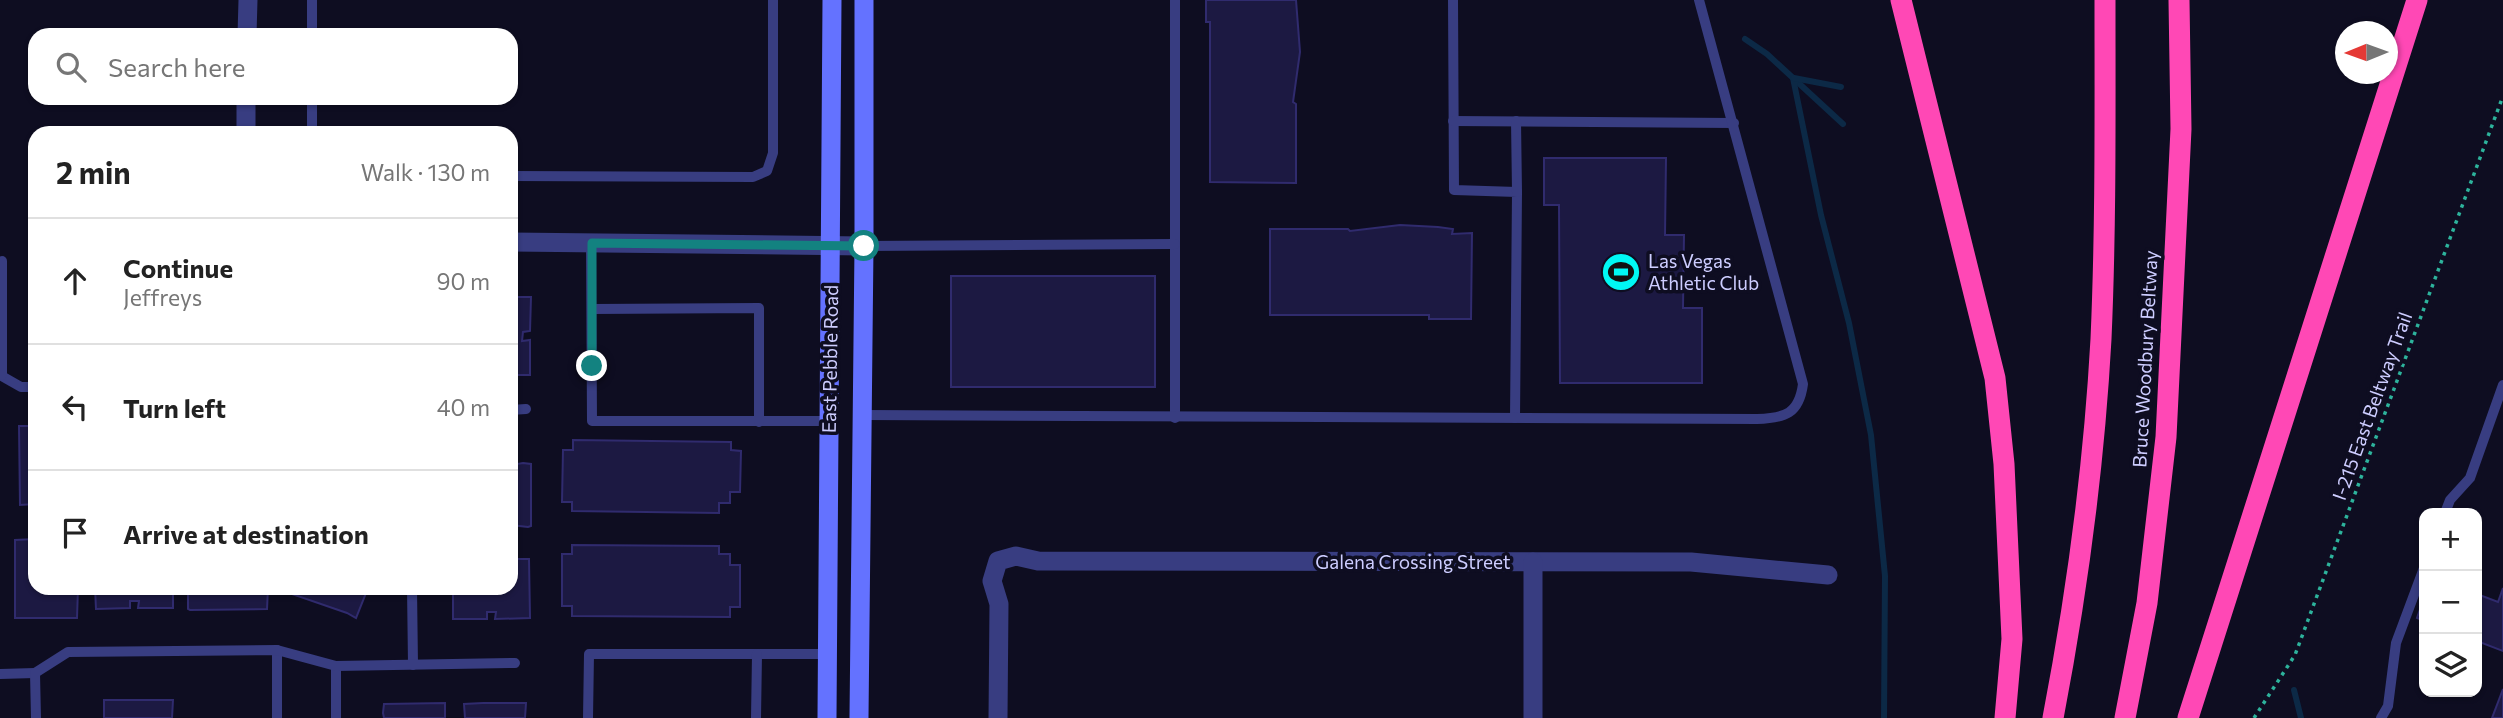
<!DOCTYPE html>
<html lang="en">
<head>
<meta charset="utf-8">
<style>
	:root { --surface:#fff; --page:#f2f2f2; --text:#222; --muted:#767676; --line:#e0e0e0 }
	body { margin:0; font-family:Commissioner,sans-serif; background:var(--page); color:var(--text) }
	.controls { position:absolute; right:21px; bottom:21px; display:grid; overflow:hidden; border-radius:14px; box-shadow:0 2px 5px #0004 }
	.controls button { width:63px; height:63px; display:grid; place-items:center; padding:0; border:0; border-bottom:2px solid var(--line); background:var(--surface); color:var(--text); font:35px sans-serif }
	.compass { position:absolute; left:2335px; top:21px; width:63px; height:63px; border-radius:50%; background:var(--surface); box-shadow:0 2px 5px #0004; rotate:269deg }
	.stop { position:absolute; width:21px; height:21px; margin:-16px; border:5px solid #138280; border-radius:50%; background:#fff }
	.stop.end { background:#138280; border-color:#fff; box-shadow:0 2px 7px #0008 }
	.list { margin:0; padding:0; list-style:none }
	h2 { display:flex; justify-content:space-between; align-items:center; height:91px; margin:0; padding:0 28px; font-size:30px }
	h2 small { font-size:23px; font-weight:400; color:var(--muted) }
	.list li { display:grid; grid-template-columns:46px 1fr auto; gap:21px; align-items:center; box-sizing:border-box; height:126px; padding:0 28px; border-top:2px solid var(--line) }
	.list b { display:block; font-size:26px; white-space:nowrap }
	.list p { margin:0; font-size:23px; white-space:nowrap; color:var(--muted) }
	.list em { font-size:23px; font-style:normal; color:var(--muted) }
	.icon { flex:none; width:38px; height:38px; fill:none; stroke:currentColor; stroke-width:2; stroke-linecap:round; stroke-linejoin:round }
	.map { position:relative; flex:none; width:2503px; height:718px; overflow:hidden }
	.search { position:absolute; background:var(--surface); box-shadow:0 2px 5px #0004; left:28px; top:28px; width:490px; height:77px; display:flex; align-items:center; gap:18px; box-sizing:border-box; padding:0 24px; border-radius:21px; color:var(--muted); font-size:26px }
	.panel { position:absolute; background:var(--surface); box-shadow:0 2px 5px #0004; left:28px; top:126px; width:490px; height:469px; border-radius:21px }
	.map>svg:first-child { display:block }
</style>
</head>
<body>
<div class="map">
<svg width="2503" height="718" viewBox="0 0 2503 718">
	<rect width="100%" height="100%" fill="#0e0d21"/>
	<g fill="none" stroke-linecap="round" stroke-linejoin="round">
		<g stroke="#0c2946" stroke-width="6">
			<polyline points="1745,39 1767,54 1843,124"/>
			<polyline points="1793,78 1821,215 1849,323 1871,435 1885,576 1884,718"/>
			<polyline points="1794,78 1841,87"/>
			<polyline points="2294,690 2301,718"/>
		</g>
	</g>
	<g fill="#1c1942" stroke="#302b6e" stroke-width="2">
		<polygon points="1206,0 1296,0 1300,52 1293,102 1296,104 1296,183 1210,182 1210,22 1206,22"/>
		<polygon points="1544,158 1666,158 1665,235 1684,235 1683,308 1702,308 1702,383 1560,383 1559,205 1544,205"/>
		<polygon points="1400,225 1438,227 1453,229 1452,234 1472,233 1471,319 1429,319 1429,315 1270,315 1270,229 1348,229 1350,231"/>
		<rect x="951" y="276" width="204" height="111"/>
		<polygon points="511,297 531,297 530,331 523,332 522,341 530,340 530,375 511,375"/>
		<polygon points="19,426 35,426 35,504 20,505"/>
		<polygon points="573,440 731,442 731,450 741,451 740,492 730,492 730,503 719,503 719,513 572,511 572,502 562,502 563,450 573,450"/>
		<polygon points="523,463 531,464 531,526 528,527 511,525 511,465"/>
		<polygon points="35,539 35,588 78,588 77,618 15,618 15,540"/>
		<polygon points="572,545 719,546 719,554 730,554 730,565 740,565 740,607 730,607 730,617 572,616 572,606 562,606 562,554 572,554"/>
		<polygon points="511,559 529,559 530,618 495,619 496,612 487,612 487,619 453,619 453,588 511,588"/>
		<polygon points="95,588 173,588 173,608 138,608 139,601 130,601 130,608 96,609"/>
		<polygon points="188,588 268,588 267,609 190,610 188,609"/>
		<polygon points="284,588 368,588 356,618 347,613 283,591"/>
		<polygon points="2503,588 2503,651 2477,641 2477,594 2498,602"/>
		<polygon points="2424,598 2424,621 2417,618"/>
		<polygon points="2503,689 2503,718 2492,718"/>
		<polygon points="104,700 173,700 172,718 104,718"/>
		<polygon points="445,703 445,718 384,718 383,713 384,704"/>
		<polygon points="483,703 526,703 525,718 465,718 464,704"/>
	</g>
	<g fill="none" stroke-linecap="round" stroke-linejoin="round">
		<polyline stroke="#2db39c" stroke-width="3.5" stroke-dasharray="3.5 5" stroke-linecap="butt" points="2254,718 2295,655 2503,96"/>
		<g stroke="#383d81" stroke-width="10">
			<polyline points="312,0 312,35"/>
			<polyline points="1175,0 1175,418"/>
			<polyline points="1453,0 1454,190 1517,192 1515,418"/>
			<polyline points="312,98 312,133"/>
			<polyline points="1453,121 1734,123"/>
			<polyline points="1516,121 1517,192"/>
			<polyline points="511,176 753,177 767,171 773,153 773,0"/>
			<polyline points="591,243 592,421 828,421"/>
			<polyline points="864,246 1175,244"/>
			<polyline points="592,309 759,308 759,422"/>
			<polyline points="0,375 21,387 35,387"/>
			<polyline points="2,375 2,261"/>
			<polyline points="511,410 526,409"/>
			<path d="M863,415l894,4c28,-1 42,-5 46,-35l-104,-384"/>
			<polyline points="2445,513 2450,500 2470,478 2503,385"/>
			<polyline points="412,588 413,665"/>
			<polyline points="277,650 277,718"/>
			<polyline points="336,666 336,718"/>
			<polyline points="0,674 35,673"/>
			<polyline points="36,718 35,673 68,652 277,650 336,666 515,663"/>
			<polyline points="588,718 589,654 828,654"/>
			<polyline points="756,718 757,654"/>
			<polyline points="2381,718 2388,706 2396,643 2424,568"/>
		</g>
		<g stroke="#383d81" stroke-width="19">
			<polyline points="247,35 248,0"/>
			<polyline points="246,133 246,98"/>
			<polyline points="511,242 864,246"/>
			<polyline points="998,718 999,604 992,581 998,561 1016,556 1038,561 1691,562 1828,575"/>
			<polyline points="1533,718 1533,562"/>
		</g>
		<g stroke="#6472ff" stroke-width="19">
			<polyline points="827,718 832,0"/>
			<polyline points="859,718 864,246 864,0"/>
		</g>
		<g stroke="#ff48b5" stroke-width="21">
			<polyline points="1901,0 1995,378 2004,464 2012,639 2005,718"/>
			<path d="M2053,718c24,-125 41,-252 48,-379 5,-113 4,-226 4,-339"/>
			<polyline points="2125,718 2147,603 2166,437 2181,129 2179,0"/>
			<polyline points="2188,718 2417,0"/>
		</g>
	</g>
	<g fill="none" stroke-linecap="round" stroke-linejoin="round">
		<polyline stroke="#138280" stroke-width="9" points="592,366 592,243 864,246"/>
	</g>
	<defs>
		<g id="stadium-disc" transform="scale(2.0125)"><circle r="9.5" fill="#00f8f4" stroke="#0e0d21"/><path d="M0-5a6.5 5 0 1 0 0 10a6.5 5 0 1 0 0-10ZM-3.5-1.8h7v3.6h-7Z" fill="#111"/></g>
	</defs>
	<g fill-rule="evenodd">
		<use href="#stadium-disc" x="1621" y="272"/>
	</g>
	<g text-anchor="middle" stroke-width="7" stroke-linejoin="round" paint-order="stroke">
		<g font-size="19" fill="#cdcdff" stroke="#0e0d21" text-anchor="start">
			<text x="1648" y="268">Las Vegas<tspan x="1648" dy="22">Athletic Club</tspan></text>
		</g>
		<g font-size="19" fill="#cdcdff" stroke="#0e0d21">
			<text transform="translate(830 359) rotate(-89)" y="7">East Pebble Road</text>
			<text transform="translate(2145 359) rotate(-87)" y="7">Bruce Woodbury Beltway</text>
			<text transform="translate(2372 406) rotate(-70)" y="7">I-215 East Beltway Trail</text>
			<text x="1413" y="569">Galena Crossing Street</text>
		</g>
	</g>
</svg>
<div class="controls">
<button>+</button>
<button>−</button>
<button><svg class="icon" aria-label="layers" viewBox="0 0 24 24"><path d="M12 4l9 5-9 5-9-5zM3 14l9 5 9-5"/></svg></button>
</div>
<svg class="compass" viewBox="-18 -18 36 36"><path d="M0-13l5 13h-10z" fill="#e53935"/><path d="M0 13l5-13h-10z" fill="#767676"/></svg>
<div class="stop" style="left:864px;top:246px"></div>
<div class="stop end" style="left:592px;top:366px"></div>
<div class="search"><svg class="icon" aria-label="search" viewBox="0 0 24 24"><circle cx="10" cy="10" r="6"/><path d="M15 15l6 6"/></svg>Search here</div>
<section class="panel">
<h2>2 min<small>Walk · 130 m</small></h2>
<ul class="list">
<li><svg class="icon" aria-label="ahead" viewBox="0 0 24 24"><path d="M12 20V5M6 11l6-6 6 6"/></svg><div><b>Continue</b><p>Jeffreys</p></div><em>90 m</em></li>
<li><svg class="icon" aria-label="left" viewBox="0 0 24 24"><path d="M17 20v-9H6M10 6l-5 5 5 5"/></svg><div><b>Turn left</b></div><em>40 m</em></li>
<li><svg class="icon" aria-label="arrive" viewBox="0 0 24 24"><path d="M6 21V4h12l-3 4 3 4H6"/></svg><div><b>Arrive at destination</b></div></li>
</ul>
</section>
</div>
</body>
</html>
